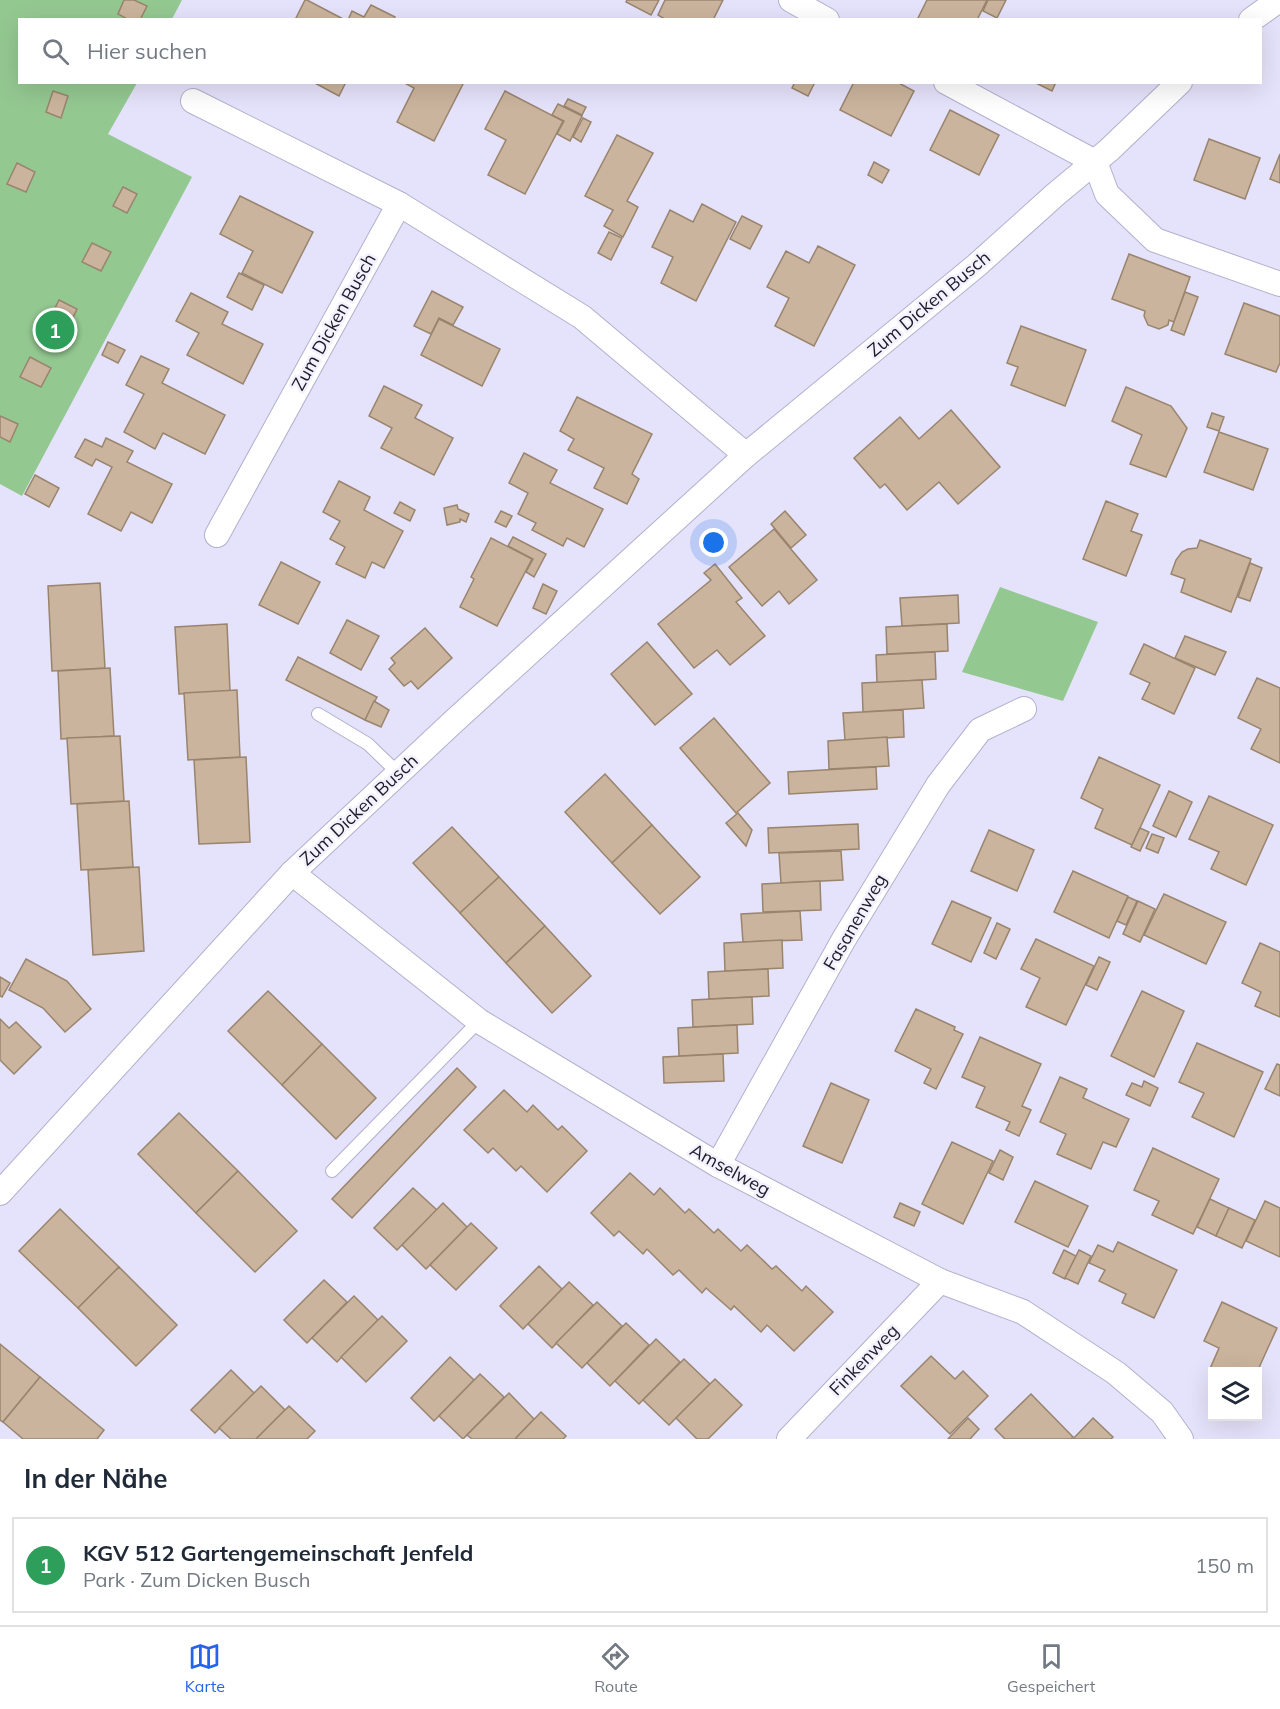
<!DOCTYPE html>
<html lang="de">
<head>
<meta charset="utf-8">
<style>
	:root { --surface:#fff; --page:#f2f2f3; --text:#1f2937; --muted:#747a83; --line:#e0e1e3; --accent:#2563eb }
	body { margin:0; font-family:Mulish,sans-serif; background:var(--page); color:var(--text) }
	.controls { position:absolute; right:18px; bottom:18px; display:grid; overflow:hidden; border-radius:0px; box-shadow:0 6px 24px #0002 }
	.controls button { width:54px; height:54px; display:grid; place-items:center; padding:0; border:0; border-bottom:2px solid var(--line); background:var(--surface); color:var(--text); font:30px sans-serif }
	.you { position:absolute; left:714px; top:543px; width:21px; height:21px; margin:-15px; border:4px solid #fff; border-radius:50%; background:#1a73e8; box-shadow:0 0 0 9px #1a73e833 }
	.badge { display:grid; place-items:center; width:39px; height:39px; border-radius:50%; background:var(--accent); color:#fff; font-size:20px; font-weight:700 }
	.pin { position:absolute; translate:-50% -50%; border:3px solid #fff; box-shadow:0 2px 6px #0006 }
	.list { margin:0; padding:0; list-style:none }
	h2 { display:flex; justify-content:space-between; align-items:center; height:78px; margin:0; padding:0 24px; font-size:26px }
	h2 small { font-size:20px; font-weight:400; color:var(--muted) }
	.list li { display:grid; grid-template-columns:39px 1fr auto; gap:18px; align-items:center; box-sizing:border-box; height:96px; margin:0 12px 12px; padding:0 12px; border:2px solid var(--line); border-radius:0px }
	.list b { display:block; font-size:22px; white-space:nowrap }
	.list p { margin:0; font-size:20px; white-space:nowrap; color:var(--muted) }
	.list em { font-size:20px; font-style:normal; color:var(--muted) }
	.icon { flex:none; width:33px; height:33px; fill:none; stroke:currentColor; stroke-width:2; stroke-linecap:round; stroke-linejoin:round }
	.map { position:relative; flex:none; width:1280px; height:1439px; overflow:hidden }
	.search { position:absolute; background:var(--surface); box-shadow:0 6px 24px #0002; left:18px; right:18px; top:18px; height:66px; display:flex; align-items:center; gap:15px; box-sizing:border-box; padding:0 21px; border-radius:0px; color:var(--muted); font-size:22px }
	.sheet { height:186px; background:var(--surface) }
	nav { display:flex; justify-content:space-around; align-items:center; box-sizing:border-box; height:84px; border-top:2px solid var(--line); background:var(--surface); font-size:16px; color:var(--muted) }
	nav a { display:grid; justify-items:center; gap:3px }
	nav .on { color:var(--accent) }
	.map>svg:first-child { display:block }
</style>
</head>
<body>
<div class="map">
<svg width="1280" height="1439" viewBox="0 0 1280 1439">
	<rect width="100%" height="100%" fill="#e5e2fb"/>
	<g fill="#94c891">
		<polygon points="0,0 182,0 172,19 20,20 20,82 137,83 108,134 192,177 22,496 0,484"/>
		<polygon points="1000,587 1098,622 1063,701 962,672"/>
	</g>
	<g fill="#cbb49d" stroke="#99846d" stroke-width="1.5">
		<polygon points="124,0 134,0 147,6 140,20 129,20 118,14"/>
		<polygon points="305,0 307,0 345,20 295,20"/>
		<polygon points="627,0 659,0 651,15 626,2"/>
		<polygon points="665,0 723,0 713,20 666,20 658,15"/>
		<polygon points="927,0 987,0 977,20 917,20"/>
		<polygon points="988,0 1006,0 997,18 983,11"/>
		<polygon points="371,5 395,17 394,20 348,20 352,11 364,17"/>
		<polygon points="313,82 346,82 339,96"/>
		<polygon points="403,82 464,82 434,141 397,122 414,88"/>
		<polygon points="795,82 815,82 808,96 792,88"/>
		<polygon points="854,82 897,82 914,91 891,136 840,110"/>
		<polygon points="1034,82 1056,82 1052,91"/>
		<polygon points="53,91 68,96 61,118 46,112"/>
		<polygon points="505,91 563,121 525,194 488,175 506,140 485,129"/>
		<polygon points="568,99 586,107 582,115 564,106"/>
		<polygon points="558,104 582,116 570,141 557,134 564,121 552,115"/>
		<polygon points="950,110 999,135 979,175 930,150"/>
		<polygon points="583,118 591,122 581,142 573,137"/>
		<polygon points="617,135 653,153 627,201 638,207 623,237 604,226 613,210 585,196"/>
		<polygon points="1209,139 1260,158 1245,199 1194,180"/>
		<polygon points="1280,154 1280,183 1270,179"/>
		<polygon points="874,162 889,170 882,183 868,175"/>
		<polygon points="17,163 35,172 26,192 7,184"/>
		<polygon points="123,187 137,194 127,213 113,206"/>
		<polygon points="240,196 313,232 282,293 242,273 253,251 220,234"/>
		<polygon points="702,204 736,222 696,301 661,283 673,257 652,247 670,210 693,222"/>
		<polygon points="742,216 762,226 750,249 730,239"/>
		<polygon points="609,232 622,238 611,260 598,253"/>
		<polygon points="92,243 111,252 101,271 82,262"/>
		<polygon points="818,246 855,265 814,346 775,326 789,298 767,287 786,251 809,263"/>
		<polygon points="1129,254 1190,277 1174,322 1169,320 1168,325 1159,329 1148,325 1144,316 1145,311 1112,299"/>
		<polygon points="239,273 264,285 252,310 227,297"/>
		<polygon points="432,291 463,307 453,325 439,318 431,334 414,326"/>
		<polygon points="1185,292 1198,297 1184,335 1171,330"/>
		<polygon points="191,293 228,312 222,324 263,344 243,384 187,355 199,333 176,321"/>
		<polygon points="59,300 77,309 68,328 50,318"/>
		<polygon points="1244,303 1280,316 1280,363 1276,372 1225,354"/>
		<polygon points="439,319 500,349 482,386 421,355"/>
		<polygon points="1021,326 1086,350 1065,406 1011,385 1018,367 1007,363"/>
		<polygon points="108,342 125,350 118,363 102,355"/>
		<polygon points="141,356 169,369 162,383 225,415 205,454 163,433 155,449 124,432 144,394 126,385"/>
		<polygon points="30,357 51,368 41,387 20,377"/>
		<polygon points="384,386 422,405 415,418 453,438 434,475 381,448 392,428 369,416"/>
		<polygon points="1126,387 1171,406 1187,428 1166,477 1130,464 1142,435 1112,421"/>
		<polygon points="577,397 652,434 632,474 639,479 627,504 594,488 604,468 568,450 574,439 560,431"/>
		<polygon points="951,410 1000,467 958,504 939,482 907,510 885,484 880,488 854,458 900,417 919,439"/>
		<polygon points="1212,413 1224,417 1219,431 1207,427"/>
		<polygon points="0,416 18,424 10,442 0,437"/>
		<polygon points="1219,432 1268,449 1253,490 1204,472"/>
		<polygon points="106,438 133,451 127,462 172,484 152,523 131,512 121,531 88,514 112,467 96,459 92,466 75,457 85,439 102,447"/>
		<polygon points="524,453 557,470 550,483 603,509 584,547 567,538 563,546 532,530 536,523 518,514 528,493 509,483"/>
		<polygon points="35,475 59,488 49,507 25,494"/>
		<polygon points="339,481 370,497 364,510 403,531 384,568 372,562 365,578 336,564 345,547 330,539 340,521 323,512"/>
		<polygon points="1106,501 1138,514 1131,531 1142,535 1126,576 1083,559"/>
		<polygon points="400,502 415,510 410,521 394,513"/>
		<polygon points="457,505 458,509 469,514 466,522 460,519 460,522 447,525 444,508"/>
		<polygon points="501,511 512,516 506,527 495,522"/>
		<polygon points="785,511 806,535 791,548 771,524"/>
		<polygon points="774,529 817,580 789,604 779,591 762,606 729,567"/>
		<polygon points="513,537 546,554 534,577 526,572 533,559 508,546"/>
		<polygon points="491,538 532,559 497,626 460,607 474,579 471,577"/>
		<polygon points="1200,540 1251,559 1231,612 1181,592 1185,579 1171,574 1176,560 1182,552 1188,549 1197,548"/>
		<polygon points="281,562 320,582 298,624 259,605"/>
		<polygon points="1250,563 1262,568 1250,601 1238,597"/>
		<polygon points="715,564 742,598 736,602 765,636 730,665 717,650 694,668 658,624 711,580 704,573"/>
		<polygon points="100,583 105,668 52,671 48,586"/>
		<polygon points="543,584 557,591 546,614 533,608"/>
		<polygon points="958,595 959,623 902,626 900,598"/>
		<polygon points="347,620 379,636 361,670 330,653"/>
		<polygon points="227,624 230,691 179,694 175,627"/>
		<polygon points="947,624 948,651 887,654 886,627"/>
		<polygon points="425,628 452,658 418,689 411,681 404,686 389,669 395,663 391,658"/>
		<polygon points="1185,636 1226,652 1215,675 1175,658"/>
		<polygon points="647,642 692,694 655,725 611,674"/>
		<polygon points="1144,644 1195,668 1174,714 1142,699 1150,683 1130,674"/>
		<polygon points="935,652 936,679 877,683 876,655"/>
		<polygon points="298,657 377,697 365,720 286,680"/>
		<polygon points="110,668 114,736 61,739 58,671"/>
		<polygon points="1257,678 1280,688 1280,763 1251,749 1261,729 1238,718"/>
		<polygon points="922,680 924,708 863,712 862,683"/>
		<polygon points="237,690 240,757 188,760 184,693"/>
		<polygon points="374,701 389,710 381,727 365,720"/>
		<polygon points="903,710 904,737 845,740 843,713"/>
		<polygon points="714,718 770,783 736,813 680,748"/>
		<polygon points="120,736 124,801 71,804 67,738"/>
		<polygon points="887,737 889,766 829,769 828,741"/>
		<polygon points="246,757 250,842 199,844 194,760"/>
		<polygon points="1099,757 1160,785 1132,845 1095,828 1103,809 1081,798"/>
		<polygon points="876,767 877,789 789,794 788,772"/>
		<polygon points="605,774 652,825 612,863 565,812"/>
		<polygon points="1169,791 1192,802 1176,837 1153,826"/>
		<polygon points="1209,796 1273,825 1246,885 1211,869 1219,852 1189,839"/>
		<polygon points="129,801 133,867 81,870 77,804"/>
		<polygon points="738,813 752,830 746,846 726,823"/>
		<polygon points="858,824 859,849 769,853 768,828"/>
		<polygon points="652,825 700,877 660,914 612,863"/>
		<polygon points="452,827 499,877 460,913 413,863"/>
		<polygon points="1140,828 1149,832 1140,851 1131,847"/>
		<polygon points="989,830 1034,850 1017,891 971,871"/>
		<polygon points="1152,834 1164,838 1158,853 1146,848"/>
		<polygon points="841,851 843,880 781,883 779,853"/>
		<polygon points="139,867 144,951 93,955 88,870"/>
		<polygon points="1073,871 1128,896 1109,938 1054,912"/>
		<polygon points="499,877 545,926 506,963 460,913"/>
		<polygon points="820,881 821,910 763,912 762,884"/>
		<polygon points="1164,894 1226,922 1206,964 1144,935"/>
		<polygon points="1128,897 1137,901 1126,925 1117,921"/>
		<polygon points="952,901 991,918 971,962 932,944"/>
		<polygon points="1138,901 1155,909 1140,942 1123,934"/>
		<polygon points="800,911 802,940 743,942 741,914"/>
		<polygon points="997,923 1010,929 996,959 984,953"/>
		<polygon points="545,926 591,976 552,1013 506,963"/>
		<polygon points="1036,939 1094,966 1066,1025 1026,1007 1040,978 1021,969"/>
		<polygon points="782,940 783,968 725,971 724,943"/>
		<polygon points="1260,943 1280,952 1280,1017 1255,1006 1261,992 1242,983"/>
		<polygon points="1099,957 1110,962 1097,990 1086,985"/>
		<polygon points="26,959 67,981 91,1009 65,1032 43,1008 9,990"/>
		<polygon points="768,969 769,996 709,999 708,972"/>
		<polygon points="0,977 10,983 2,997 0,996"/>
		<polygon points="268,991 322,1044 282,1085 228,1031"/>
		<polygon points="1142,991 1184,1011 1154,1077 1111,1056"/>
		<polygon points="752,997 753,1024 693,1027 692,1000"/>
		<polygon points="916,1009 955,1027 954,1030 963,1034 936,1089 924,1083 931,1069 895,1051"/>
		<polygon points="0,1019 9,1028 16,1022 41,1047 14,1074 0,1060"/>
		<polygon points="737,1025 738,1053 679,1056 678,1028"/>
		<polygon points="980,1037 1041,1064 1022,1106 1031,1110 1019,1136 1006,1130 1010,1122 976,1107 985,1087 962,1077"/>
		<polygon points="1197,1043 1263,1072 1234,1137 1192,1117 1204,1093 1179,1082"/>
		<polygon points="322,1044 376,1098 336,1139 282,1085"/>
		<polygon points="723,1054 724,1081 664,1083 663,1057"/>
		<polygon points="1277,1064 1280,1065 1280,1096 1265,1089"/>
		<polygon points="457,1068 476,1087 352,1218 332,1199"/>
		<polygon points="1060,1077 1087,1089 1083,1098 1129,1119 1116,1147 1103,1142 1091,1169 1057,1154 1066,1134 1040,1122"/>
		<polygon points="1144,1081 1158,1088 1150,1106 1126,1095 1132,1083 1142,1087"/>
		<polygon points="831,1083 869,1100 842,1163 803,1146"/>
		<polygon points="504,1090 527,1112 533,1105 558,1130 562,1126 587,1151 547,1192 521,1166 516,1171 493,1148 488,1153 464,1130"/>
		<polygon points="179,1113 238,1171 196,1213 138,1154"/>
		<polygon points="952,1142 993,1161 963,1224 922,1204"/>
		<polygon points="1153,1148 1219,1179 1193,1234 1152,1215 1159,1201 1134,1190"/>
		<polygon points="1000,1150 1013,1157 1003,1180 989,1173"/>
		<polygon points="238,1171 297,1231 255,1272 196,1213"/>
		<polygon points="630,1173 654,1195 660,1188 685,1213 689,1209 714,1233 718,1229 741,1251 747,1245 772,1269 776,1266 802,1291 806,1286 833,1312 794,1351 767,1325 761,1332 734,1306 731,1310 706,1288 702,1293 679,1270 673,1275 647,1249 643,1254 619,1231 614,1236 591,1213"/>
		<polygon points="1035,1181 1088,1206 1068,1247 1015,1222"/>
		<polygon points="413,1188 437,1210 397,1250 374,1228"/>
		<polygon points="1210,1199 1229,1208 1216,1236 1197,1227"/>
		<polygon points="1265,1201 1280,1208 1280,1257 1246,1241"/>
		<polygon points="443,1203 467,1227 426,1269 402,1245"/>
		<polygon points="900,1203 920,1212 914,1226 894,1217"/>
		<polygon points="1229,1208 1255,1220 1242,1248 1216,1236"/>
		<polygon points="60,1209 119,1267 78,1308 19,1251"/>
		<polygon points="471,1223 497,1248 456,1290 430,1265"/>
		<polygon points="1118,1242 1177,1270 1154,1318 1122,1303 1126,1294 1099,1281 1105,1270 1089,1263 1098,1245 1113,1252"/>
		<polygon points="1064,1250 1076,1256 1065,1279 1053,1273"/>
		<polygon points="1079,1250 1091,1256 1078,1284 1065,1278"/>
		<polygon points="539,1266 562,1289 523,1329 500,1306"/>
		<polygon points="119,1267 177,1325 136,1366 78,1308"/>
		<polygon points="324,1280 347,1302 307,1343 284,1320"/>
		<polygon points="569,1282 593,1305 552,1348 528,1324"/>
		<polygon points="354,1296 378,1320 337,1362 312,1338"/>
		<polygon points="597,1302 622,1326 582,1368 556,1343"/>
		<polygon points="1222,1302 1277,1328 1257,1372 1209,1371 1219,1348 1204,1341"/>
		<polygon points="382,1316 407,1341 366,1382 341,1357"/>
		<polygon points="626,1323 649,1345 610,1386 587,1363"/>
		<polygon points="656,1339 680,1362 639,1404 615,1381"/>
		<polygon points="0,1344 40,1377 3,1422 0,1420"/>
		<polygon points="931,1356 955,1379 963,1371 988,1396 950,1434 901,1386"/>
		<polygon points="450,1357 474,1380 434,1421 411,1398"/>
		<polygon points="684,1359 710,1384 669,1425 643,1400"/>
		<polygon points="231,1370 254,1393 215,1433 191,1410"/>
		<polygon points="480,1374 504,1397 463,1439 439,1416"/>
		<polygon points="40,1377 104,1430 97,1439 23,1439 3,1422"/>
		<polygon points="715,1379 742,1405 708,1439 697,1439 676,1418"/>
		<polygon points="261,1386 285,1410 256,1439 231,1439 219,1428"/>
		<polygon points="509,1393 534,1419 515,1439 472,1439 467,1435"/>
		<polygon points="1031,1394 1073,1437 1071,1439 1005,1439 995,1429"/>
		<polygon points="289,1406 315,1431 307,1439 256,1439"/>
		<polygon points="541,1412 566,1436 563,1439 515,1439"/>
		<polygon points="968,1418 979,1429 970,1439 948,1439"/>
		<polygon points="1093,1418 1113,1437 1111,1439 1073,1439"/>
	</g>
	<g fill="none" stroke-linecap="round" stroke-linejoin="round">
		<g stroke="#b3b0cd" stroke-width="14">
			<g id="service">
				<polyline points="318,714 368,744 398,773"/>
				<polyline points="332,1171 479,1021"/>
			</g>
		</g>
		<g stroke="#b3b0cd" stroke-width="26">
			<g id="minor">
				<polyline points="791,0 827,20"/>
				<polyline points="1251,20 1279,0"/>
				<polyline points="946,82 1095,162 1107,194 1155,240 1280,284"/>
				<polyline points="193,101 399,204 582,317 746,455"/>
				<polyline points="217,535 399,204"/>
				<polyline points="292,873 479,1021 718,1165 940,1281 1023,1312 1116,1373 1162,1412 1181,1439"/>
				<polyline points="718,1165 844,939 938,785 980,730 1024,709"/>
				<polyline points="0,1193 292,873 452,723 746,455 977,265 1056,194 1109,150 1180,82"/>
				<polyline points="789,1439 940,1281"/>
			</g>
		</g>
		<use href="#service" stroke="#fff" stroke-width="12"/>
		<use href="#minor" stroke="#fff" stroke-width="24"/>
	</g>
	<g text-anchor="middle" stroke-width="5" stroke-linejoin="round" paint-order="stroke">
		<g font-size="18" fill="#1c1b26" stroke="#f2f1fd">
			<text transform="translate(929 304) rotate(-40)" y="6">Zum Dicken Busch</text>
			<text transform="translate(334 322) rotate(-61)" y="6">Zum Dicken Busch</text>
			<text transform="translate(359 810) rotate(-43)" y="6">Zum Dicken Busch</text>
			<text transform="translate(855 922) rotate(-60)" y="6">Fasanenweg</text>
			<text transform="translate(730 1170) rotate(29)" y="6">Amselweg</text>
			<text transform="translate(864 1360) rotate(-46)" y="6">Finkenweg</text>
		</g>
	</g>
</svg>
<div class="controls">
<button><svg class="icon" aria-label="layers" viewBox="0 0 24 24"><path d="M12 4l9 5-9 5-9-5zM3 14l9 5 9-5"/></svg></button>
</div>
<div class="you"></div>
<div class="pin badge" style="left:55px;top:330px;background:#2e9e5b">1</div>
<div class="search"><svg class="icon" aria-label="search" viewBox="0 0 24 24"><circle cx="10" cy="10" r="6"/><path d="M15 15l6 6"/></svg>Hier suchen</div>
</div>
<section class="sheet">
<h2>In der Nähe<small></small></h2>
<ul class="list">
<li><span class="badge" style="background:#2e9e5b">1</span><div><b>KGV 512 Gartengemeinschaft Jenfeld</b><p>Park · Zum Dicken Busch</p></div><em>150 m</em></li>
</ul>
</section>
<nav>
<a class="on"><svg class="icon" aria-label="map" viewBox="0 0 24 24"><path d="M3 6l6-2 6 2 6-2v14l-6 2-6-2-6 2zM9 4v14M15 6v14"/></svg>Karte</a>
<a><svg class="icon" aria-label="directions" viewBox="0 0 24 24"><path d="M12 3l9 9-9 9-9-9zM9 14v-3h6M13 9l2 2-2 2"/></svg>Route</a>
<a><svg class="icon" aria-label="saved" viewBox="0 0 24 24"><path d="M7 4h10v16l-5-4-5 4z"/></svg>Gespeichert</a>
</nav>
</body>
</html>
